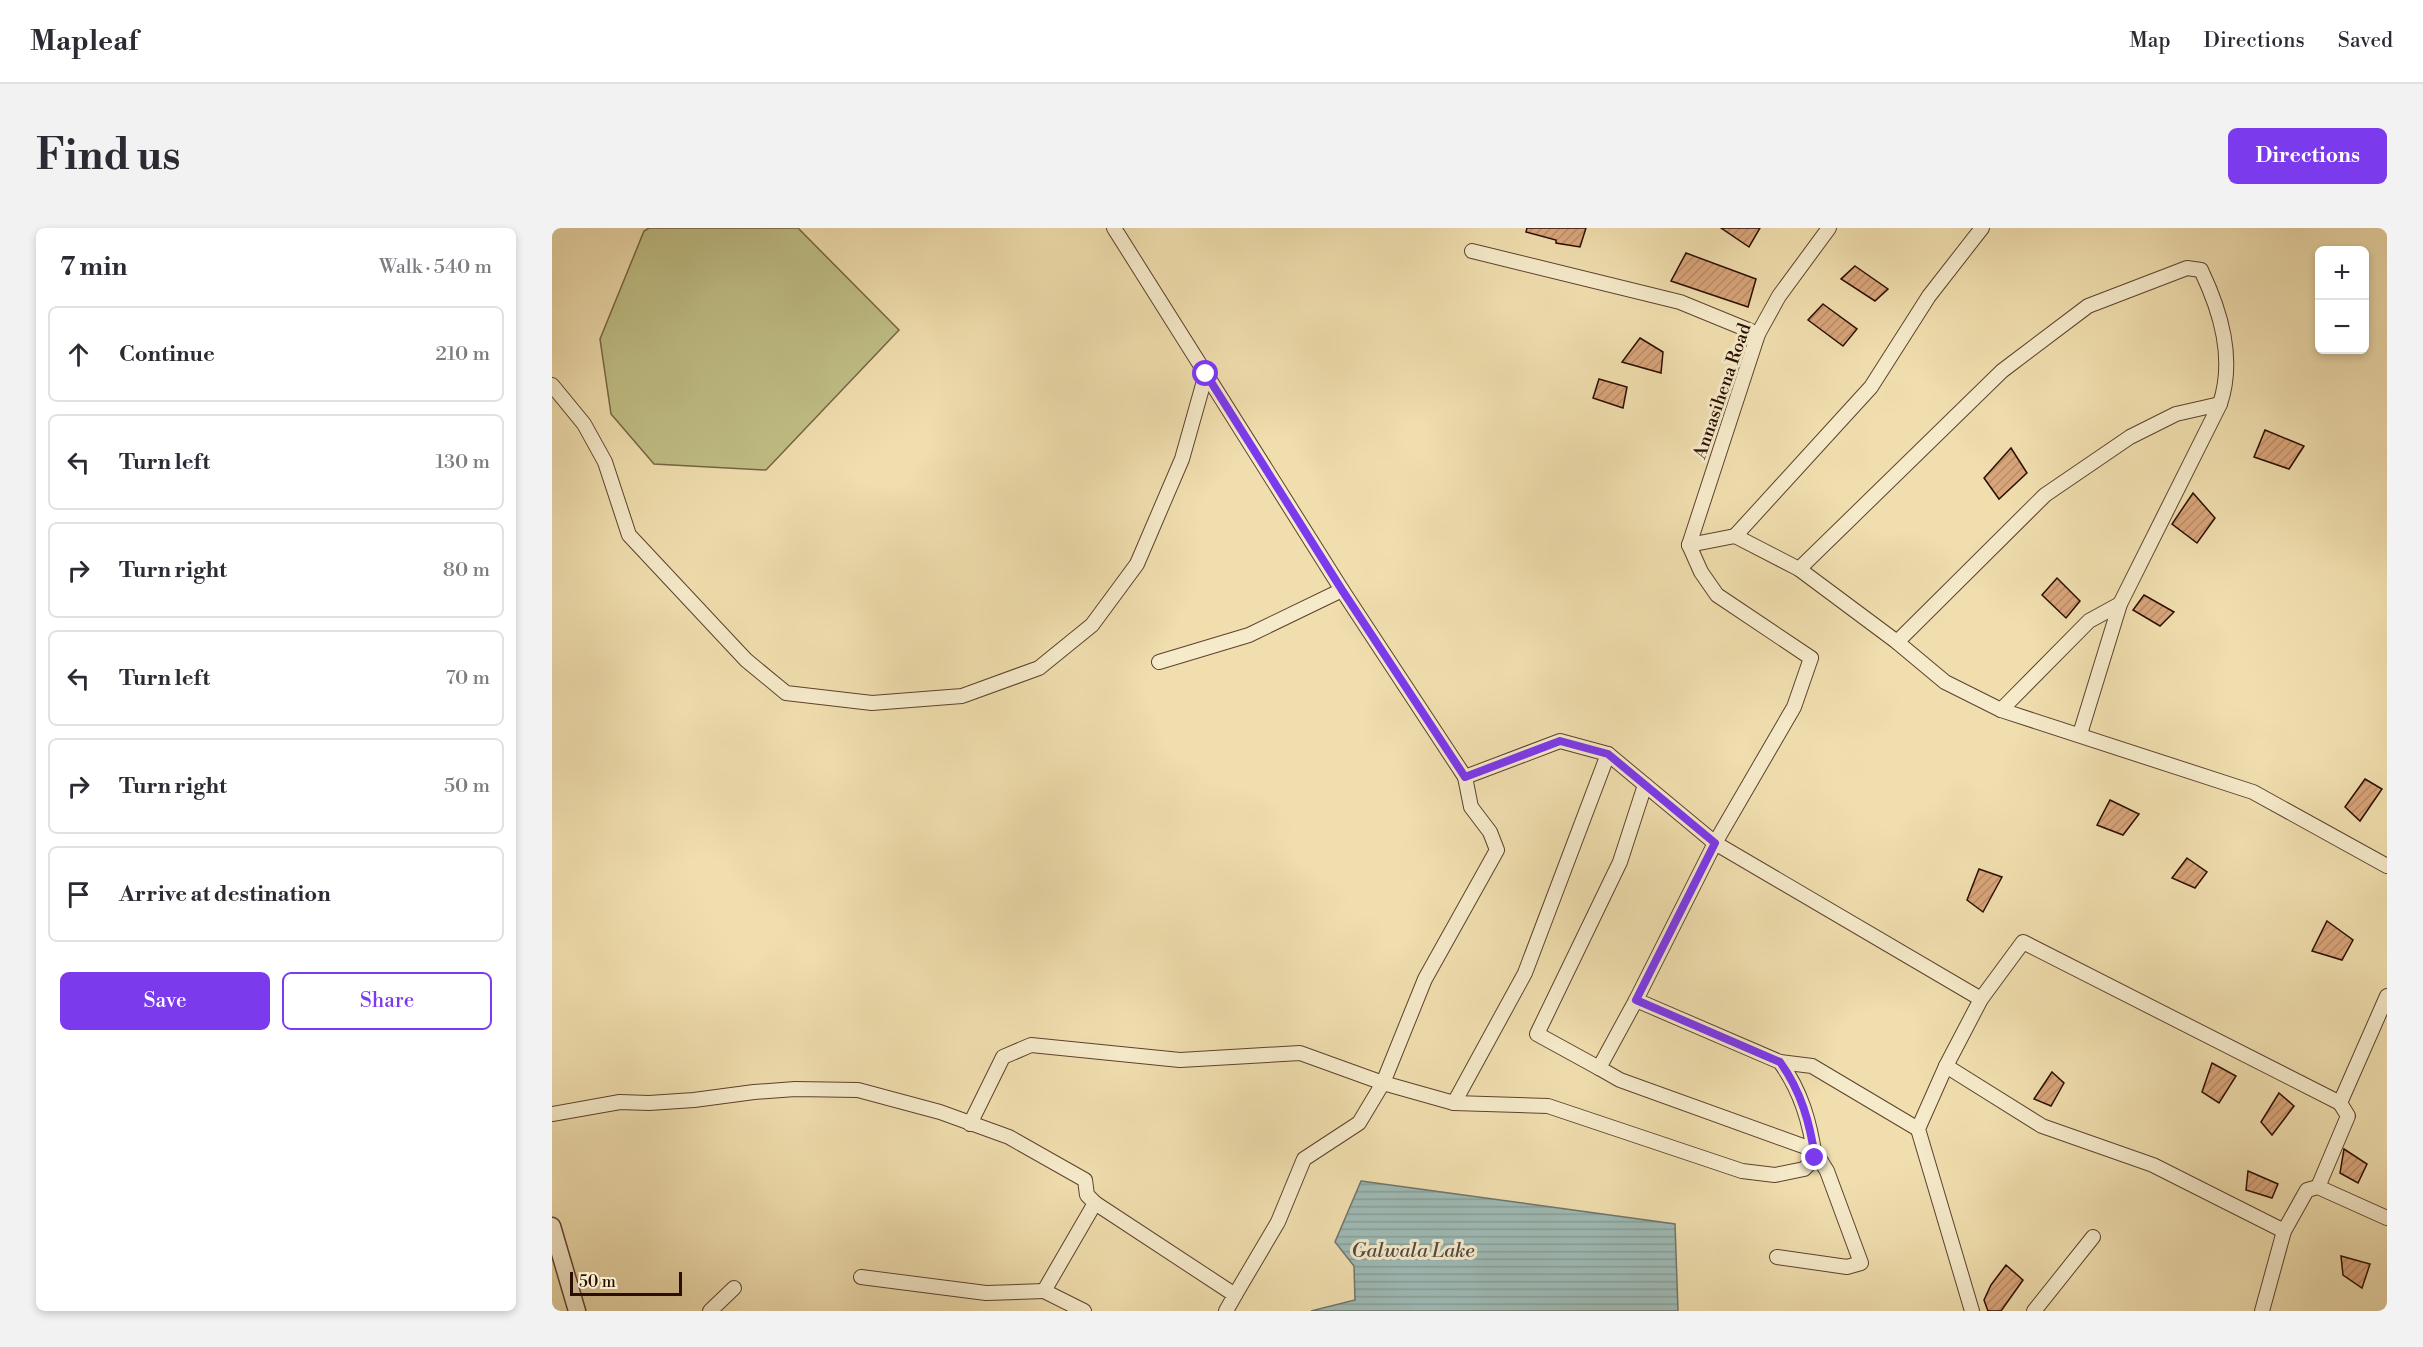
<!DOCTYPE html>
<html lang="en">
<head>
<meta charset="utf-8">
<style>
	:root { --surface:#fff; --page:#f2f2f3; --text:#2b2b33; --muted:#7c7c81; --line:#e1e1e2; --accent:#7c3aed }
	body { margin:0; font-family:"Libre Bodoni",serif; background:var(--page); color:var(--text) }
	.controls { position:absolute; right:18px; top:18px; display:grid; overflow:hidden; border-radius:9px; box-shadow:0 3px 9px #0003 }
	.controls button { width:54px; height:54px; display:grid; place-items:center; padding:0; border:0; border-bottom:2px solid var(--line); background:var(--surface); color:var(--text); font:30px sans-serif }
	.scale { position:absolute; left:18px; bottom:15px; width:112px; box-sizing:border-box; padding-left:6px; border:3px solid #2b0e02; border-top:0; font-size:16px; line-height:21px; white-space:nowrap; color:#2b0e02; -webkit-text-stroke:4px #f5eaca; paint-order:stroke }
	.stop { position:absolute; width:18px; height:18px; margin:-14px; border:4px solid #7c3aed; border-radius:50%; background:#fff }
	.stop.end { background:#7c3aed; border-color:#fff; box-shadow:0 2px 6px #0008 }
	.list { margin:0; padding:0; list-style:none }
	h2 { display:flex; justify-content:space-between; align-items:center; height:78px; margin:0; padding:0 24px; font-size:26px }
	h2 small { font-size:20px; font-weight:400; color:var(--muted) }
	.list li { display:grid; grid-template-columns:39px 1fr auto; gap:18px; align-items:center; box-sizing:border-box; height:96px; margin:0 12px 12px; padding:0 12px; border:2px solid var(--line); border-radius:9px }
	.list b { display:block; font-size:22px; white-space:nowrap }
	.list em { font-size:20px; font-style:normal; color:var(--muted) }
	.actions { display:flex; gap:12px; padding:18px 24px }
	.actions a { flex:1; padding:14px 0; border:2px solid var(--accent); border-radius:9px; text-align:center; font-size:21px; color:var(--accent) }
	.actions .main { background:var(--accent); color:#fff }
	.icon { flex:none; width:33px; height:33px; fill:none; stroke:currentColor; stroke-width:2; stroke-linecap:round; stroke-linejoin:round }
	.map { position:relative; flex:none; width:1835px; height:1083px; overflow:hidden; border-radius:9px }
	header { display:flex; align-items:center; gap:36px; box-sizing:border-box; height:84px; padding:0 30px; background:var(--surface); border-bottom:2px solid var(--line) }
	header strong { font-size:28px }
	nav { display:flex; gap:33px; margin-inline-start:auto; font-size:21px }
	.intro { display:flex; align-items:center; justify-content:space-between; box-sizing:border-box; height:144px; padding:0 36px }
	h1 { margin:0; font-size:42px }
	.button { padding:15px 27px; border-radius:9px; background:var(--accent); color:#fff; font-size:21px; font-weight:700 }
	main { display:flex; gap:36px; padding:0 36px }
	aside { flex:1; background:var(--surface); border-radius:9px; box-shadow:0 3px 9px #0003 }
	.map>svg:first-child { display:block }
</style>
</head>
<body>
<header>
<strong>Mapleaf</strong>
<nav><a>Map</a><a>Directions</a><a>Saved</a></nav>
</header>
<div class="intro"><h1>Find us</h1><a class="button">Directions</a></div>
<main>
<aside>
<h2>7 min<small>Walk · 540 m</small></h2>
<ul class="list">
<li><svg class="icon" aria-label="ahead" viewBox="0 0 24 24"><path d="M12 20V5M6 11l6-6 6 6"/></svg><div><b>Continue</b></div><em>210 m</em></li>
<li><svg class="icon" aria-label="left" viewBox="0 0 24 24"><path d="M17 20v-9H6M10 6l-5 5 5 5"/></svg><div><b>Turn left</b></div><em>130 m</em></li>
<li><svg class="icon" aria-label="right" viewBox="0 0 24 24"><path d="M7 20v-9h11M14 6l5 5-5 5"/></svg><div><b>Turn right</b></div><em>80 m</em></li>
<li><svg class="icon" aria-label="left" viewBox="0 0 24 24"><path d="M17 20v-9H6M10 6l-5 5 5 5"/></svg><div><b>Turn left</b></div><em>70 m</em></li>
<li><svg class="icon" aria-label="right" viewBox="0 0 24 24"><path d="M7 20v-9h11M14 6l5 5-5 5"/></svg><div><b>Turn right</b></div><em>50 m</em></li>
<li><svg class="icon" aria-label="arrive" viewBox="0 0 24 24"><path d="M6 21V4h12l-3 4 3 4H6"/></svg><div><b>Arrive at destination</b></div></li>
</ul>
<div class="actions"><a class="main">Save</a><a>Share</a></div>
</aside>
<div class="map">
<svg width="1835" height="1083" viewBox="0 0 1835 1083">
	<defs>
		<pattern id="water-rules" width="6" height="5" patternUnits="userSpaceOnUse" patternTransform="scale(1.5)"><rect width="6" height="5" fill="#9ebab5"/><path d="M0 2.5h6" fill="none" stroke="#889f9a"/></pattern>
		<pattern id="building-hatch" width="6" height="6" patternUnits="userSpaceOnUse" patternTransform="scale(1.5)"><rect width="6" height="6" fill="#d9a57a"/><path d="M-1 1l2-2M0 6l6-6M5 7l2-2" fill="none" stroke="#ba8d68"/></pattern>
	</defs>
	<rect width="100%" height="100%" fill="#f0deae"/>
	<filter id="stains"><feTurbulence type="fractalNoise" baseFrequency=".00333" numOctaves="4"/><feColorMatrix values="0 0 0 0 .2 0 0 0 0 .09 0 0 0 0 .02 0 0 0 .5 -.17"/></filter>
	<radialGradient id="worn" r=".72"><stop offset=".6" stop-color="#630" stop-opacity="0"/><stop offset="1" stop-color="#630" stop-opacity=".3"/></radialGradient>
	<polygon fill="#c0bf86" stroke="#766644" stroke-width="1.5" points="97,0 246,0 347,102 214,242 102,236 59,186 48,111 92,3"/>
	<polygon fill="url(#water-rules)" stroke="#70756d" stroke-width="1.5" points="809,953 1123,996 1126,1083 759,1083 803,1072 802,1038 783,1014"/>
	<g fill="url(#building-hatch)" stroke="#2b0e02" stroke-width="1.5">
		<polygon points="975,0 1034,0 1028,19 1004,15 1004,12 974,4"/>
		<polygon points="1169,0 1208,0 1197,19"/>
		<polygon points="1134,25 1204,51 1196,79 1119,53"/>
		<polygon points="1303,38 1336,61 1323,73 1289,51"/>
		<polygon points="1271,76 1305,101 1291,118 1256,92"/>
		<polygon points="1088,110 1111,124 1109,145 1070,134"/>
		<polygon points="1047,151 1075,159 1071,180 1041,170"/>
		<polygon points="1713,202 1752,218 1737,241 1702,229"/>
		<polygon points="1459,220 1475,245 1447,271 1432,250"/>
		<polygon points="1641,265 1663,290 1645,315 1620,296"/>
		<polygon points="1505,350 1528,373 1514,390 1490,367"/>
		<polygon points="1592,367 1622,384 1608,398 1581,382"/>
		<polygon points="1813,551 1830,561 1808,593 1793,579"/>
		<polygon points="1558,572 1587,586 1571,607 1545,597"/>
		<polygon points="1635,630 1655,644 1643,660 1620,650"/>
		<polygon points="1427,641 1450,649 1431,684 1415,672"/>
		<polygon points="1775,693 1801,712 1790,732 1760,723"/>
		<polygon points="1660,835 1684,848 1667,875 1650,864"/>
		<polygon points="1500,844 1512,855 1499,878 1482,871"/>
		<polygon points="1727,865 1742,878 1720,907 1709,894"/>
		<polygon points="1792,921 1815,936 1806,955 1788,945"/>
		<polygon points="1696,943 1726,956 1720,970 1694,962"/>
		<polygon points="1789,1028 1818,1036 1810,1060 1791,1047"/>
		<polygon points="1454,1037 1471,1052 1449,1083 1436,1083 1432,1072 1439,1057"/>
	</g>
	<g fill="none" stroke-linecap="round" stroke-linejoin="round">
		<g stroke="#5c422d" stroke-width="16">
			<g id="minor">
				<polyline points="562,0 790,362 913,549"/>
				<polyline points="920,23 1128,74 1206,106"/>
				<polyline points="0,157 32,196 53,234 77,307 194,432 234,465 320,475 410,468 487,440 540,397 585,336 630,231 654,146"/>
				<polyline points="1183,308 1319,159 1377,68 1430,0"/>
				<path d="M1137,317l46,-9 64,33 203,-198 86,-65 99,-38 14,2c20,42 34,89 19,134"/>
				<polyline points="1137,317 1206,106 1227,68 1277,0"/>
				<polyline points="1247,341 1345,414 1393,454 1449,482 1701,564 1835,638"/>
				<polyline points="1345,414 1493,267 1578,209 1624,186 1668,176 1568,376 1528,506"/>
				<polyline points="607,434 697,407 790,362"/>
				<polyline points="1449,482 1537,393 1568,376"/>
				<polyline points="1084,772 1047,840 985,806 1068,634 1093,557"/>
				<polyline points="1228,834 1260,838 1366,901"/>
				<polyline points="1394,838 1490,898 1601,937 1732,1003"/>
				<polyline points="1047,840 1068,852 1262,922 1275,943 1309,1035 1295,1039 1225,1029"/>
				<polyline points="902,875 973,745 1056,526"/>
				<polyline points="0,886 68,874 97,875 142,872 202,864 243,861 306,862 388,884 457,909 533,952 535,967 543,975 683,1067 674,1083"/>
				<path d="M418,896l33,-67 28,-12 149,15 120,-7 83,30 71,20 94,3 194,65 33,4 29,-6 11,-11c-5,-36 -14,-67 -35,-96l-144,-62 79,-157 266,156"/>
				<polyline points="1766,959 1796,888 1788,875"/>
				<polyline points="309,1049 434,1065 492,1063"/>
				<polyline points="683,1067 726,994 752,931 807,895 831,855 873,751 945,622 938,604 919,579 913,549 1008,513 1056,526 1163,615 1242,479 1259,430 1165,367 1149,344 1137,317"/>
				<polyline points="158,1083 182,1060"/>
				<polyline points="532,1083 492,1063 543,975"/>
				<polyline points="1420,1083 1366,901 1394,838 1429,771 1471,714 1788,875 1835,768"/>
				<polyline points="1482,1083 1541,1009"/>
				<polyline points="1710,1083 1732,1003 1755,962 1766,959 1835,990"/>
			</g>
		</g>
		<g stroke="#5c422d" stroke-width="19">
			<polyline id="tertiary" points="0,998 25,1083"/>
		</g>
		<use href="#minor" stroke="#f5eaca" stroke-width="14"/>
		<use href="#tertiary" stroke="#f5eaca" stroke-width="16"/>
	</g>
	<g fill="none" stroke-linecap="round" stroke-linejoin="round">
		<path stroke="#7c3aed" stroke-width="8" d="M654,146l136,216 123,187 95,-36 48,13 107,89 -79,157 144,62c21,29 30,61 35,96"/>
	</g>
	<g text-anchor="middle" stroke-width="6" stroke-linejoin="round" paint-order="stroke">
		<g font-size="18" fill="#2b0e02" stroke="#f5eaca">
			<text transform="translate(1170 163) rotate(-71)" y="6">Annasihena Road</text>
		</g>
		<g font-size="20" font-style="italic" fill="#534a41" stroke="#f5eaca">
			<text x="861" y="1029">Galwala Lake</text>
		</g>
	</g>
	<rect width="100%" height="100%" filter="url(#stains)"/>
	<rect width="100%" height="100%" fill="url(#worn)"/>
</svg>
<div class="controls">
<button>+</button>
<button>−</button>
</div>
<div class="scale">50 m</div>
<div class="stop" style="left:654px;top:146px"></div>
<div class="stop end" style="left:1263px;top:930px"></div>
</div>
</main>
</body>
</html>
